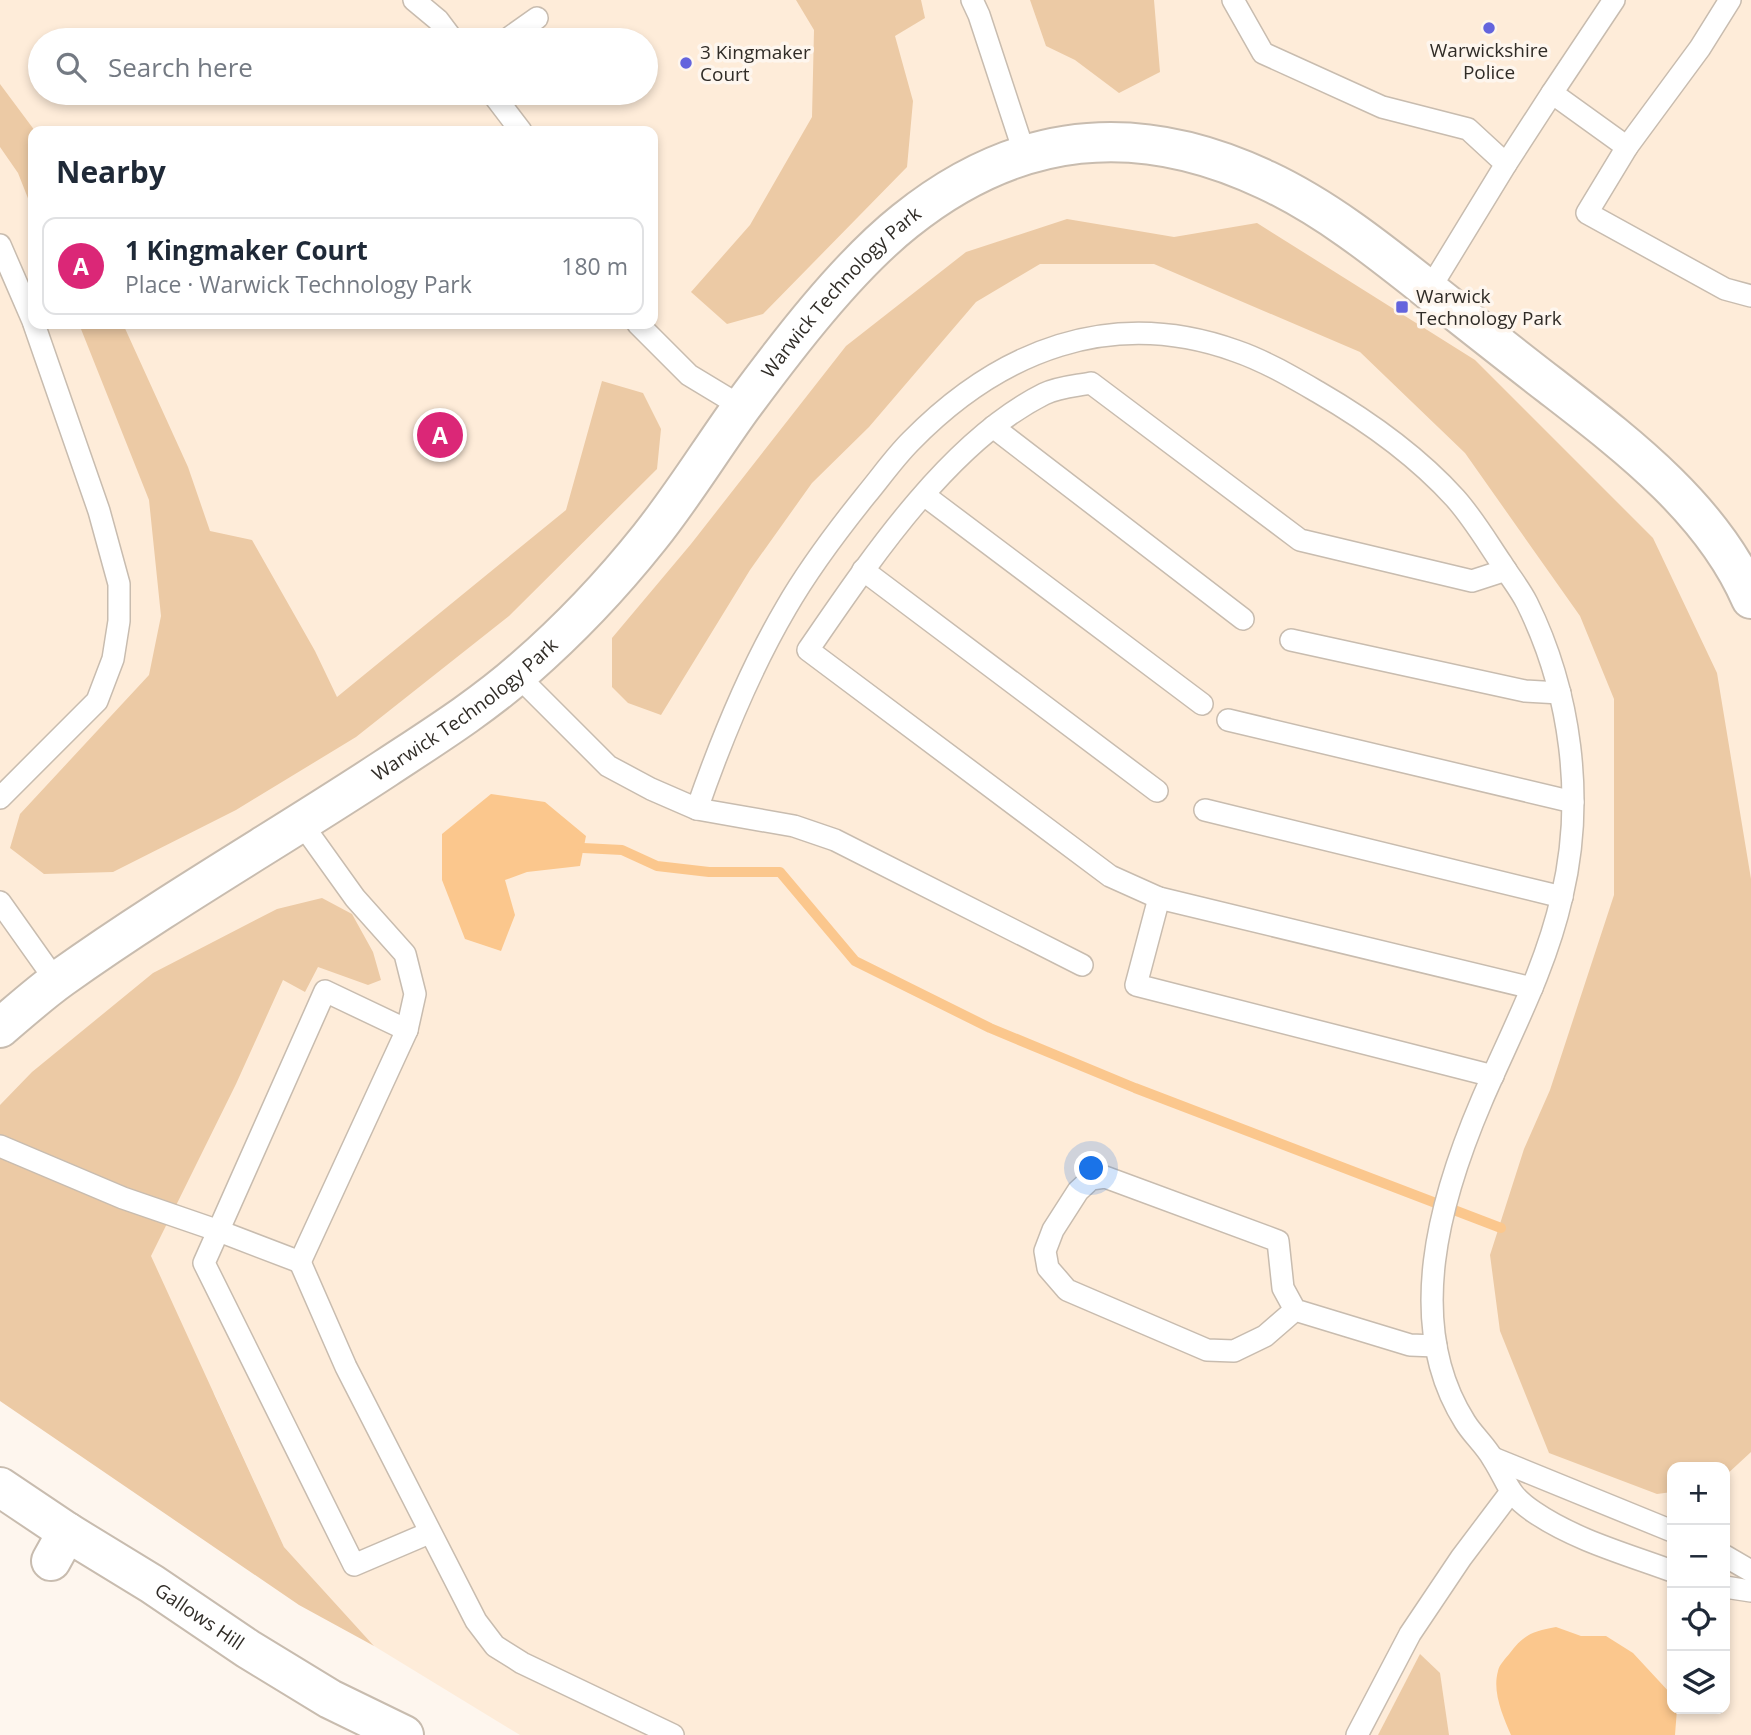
<!DOCTYPE html>
<html lang="en">
<head>
<meta charset="utf-8">
<style>
	:root { --surface:#fff; --page:#f6f6f7; --text:#1f2937; --muted:#747a83; --line:#e0e1e3; --accent:#db2777 }
	body { margin:0; font-family:"Open Sans",sans-serif; background:var(--page); color:var(--text) }
	.controls { position:absolute; right:21px; bottom:21px; display:grid; overflow:hidden; border-radius:14px; box-shadow:0 4px 10px #0003 }
	.controls button { width:63px; height:63px; display:grid; place-items:center; padding:0; border:0; border-bottom:2px solid var(--line); background:var(--surface); color:var(--text); font:35px sans-serif }
	.you { position:absolute; left:1092px; top:1169px; width:24px; height:24px; margin:-18px; border:5px solid #fff; border-radius:50%; background:#1a73e8; box-shadow:0 0 0 10px #1a73e833 }
	.badge { display:grid; place-items:center; width:46px; height:46px; border-radius:50%; background:var(--accent); color:#fff; font-size:23px; font-weight:700 }
	.pin { position:absolute; translate:-50% -50%; border:4px solid #fff; box-shadow:0 2px 7px #0006 }
	.list { margin:0; padding:0; list-style:none }
	h2 { display:flex; justify-content:space-between; align-items:center; height:91px; margin:0; padding:0 28px; font-size:30px }
	h2 small { font-size:23px; font-weight:400; color:var(--muted) }
	.list li { display:grid; grid-template-columns:46px 1fr auto; gap:21px; align-items:center; box-sizing:border-box; height:98px; margin:0 14px 14px; padding:0 14px; border:2px solid var(--line); border-radius:14px }
	.list b { display:block; font-size:26px; white-space:nowrap }
	.list p { margin:0; font-size:23px; white-space:nowrap; color:var(--muted) }
	.list em { font-size:23px; font-style:normal; color:var(--muted) }
	.icon { flex:none; width:38px; height:38px; fill:none; stroke:currentColor; stroke-width:2; stroke-linecap:round; stroke-linejoin:round }
	.map { position:relative; flex:none; width:1751px; height:1735px; overflow:hidden }
	.search { position:absolute; background:var(--surface); box-shadow:0 4px 10px #0003; left:28px; top:28px; width:630px; height:77px; display:flex; align-items:center; gap:18px; box-sizing:border-box; padding:0 24px; border-radius:38px; color:var(--muted); font-size:26px }
	.panel { position:absolute; background:var(--surface); box-shadow:0 4px 10px #0003; left:28px; top:126px; width:630px; height:203px; border-radius:14px }
	.map>svg:first-child { display:block }
</style>
</head>
<body>
<div class="map">
<svg width="1751" height="1735" viewBox="0 0 1751 1735">
	<rect width="100%" height="100%" fill="#fef6ee"/>
	<path fill="#feecd9" fill-rule="evenodd" d="M0,0h1751v1735h-1231l-146,-89 -90,-99 -70,-154 -214,-98zM40,40h606v53h-606zM33,131h620v193h-620zM1672,1467h53v242h-53z"/>
	<g fill="#eccaa5">
		<polygon points="796,0 921,0 925,18 895,36 913,101 907,167 763,314 727,324 691,292 750,225 812,117 814,30"/>
		<polygon points="1030,0 1154,0 1160,72 1119,93 1075,60 1046,46"/>
		<polygon points="0,84 35,131 33,131 33,211 18,173 0,147"/>
		<polygon points="1067,219 1174,237 1257,223 1475,360 1653,538 1717,673 1751,879 1751,1452 1725,1476 1725,1467 1672,1467 1672,1492 1657,1494 1549,1453 1500,1331 1490,1255 1524,1149 1550,1090 1614,895 1614,699 1580,616 1465,453 1360,352 1154,264 1040,264 976,302 869,427 812,483 750,570 661,715 628,703 612,687 612,638 691,544 846,346 966,252"/>
		<polygon points="79,324 123,324 188,467 210,531 252,540 315,651 337,697 566,510 602,381 643,393 661,429 657,469 509,616 356,737 236,810 113,872 44,874 10,848 20,814 149,675 161,616 149,500"/>
		<polygon points="322,898 352,914 373,952 381,980 368,985 318,967 305,992 283,980 236,1084 151,1256 284,1547 374,1646 299,1605 0,1401 0,1105 32,1072 153,973 277,909"/>
		<polygon points="1420,1654 1440,1673 1449,1735 1378,1735"/>
	</g>
	<g fill="#fbc78d">
		<polygon points="491,794 545,802 586,836 580,866 527,872 505,880 515,915 501,951 465,939 442,880 442,834"/>
		<path d="M1556,1627l25,9h25l27,17 38,41 1,15h5l-2,26h-164c-8,-19 -19,-43 -13,-64 1,-6 8,-13 12,-18 14,-19 24,-22 46,-26z"/>
	</g>
	<g fill="none" stroke-linecap="round" stroke-linejoin="round">
		<polyline stroke="#fbc78d" stroke-width="10" points="583,848 622,850 657,866 709,872 780,872 855,961 990,1028 1135,1088 1501,1228"/>
		<g stroke="#c8bcaf" stroke-width="24">
			<g id="service">
				<polyline points="414,0 438,20 453,40"/>
				<polyline points="972,0 979,15 1025,155"/>
				<polyline points="1233,0 1263,53 1382,107 1468,129 1506,164 1429,290"/>
				<polyline points="506,40 537,18"/>
				<polyline points="492,93 521,131"/>
				<polyline points="1552,93 1614,0"/>
				<polyline points="1627,147 1587,213 1725,289 1751,296"/>
				<polyline points="1506,164 1552,93 1627,147 1700,48 1730,0"/>
				<polyline points="0,245 33,321"/>
				<polyline points="638,324 689,375 742,407"/>
				<polyline points="993,427 1243,619"/>
				<polyline points="924,495 1202,704"/>
				<polyline points="863,570 1157,791"/>
				<path d="M1506,570l-34,11 -172,-41 -209,-157c-15,3 -33,4 -47,11 -96,48 -176,169 -236,256l302,226 49,22 373,90"/>
				<polyline points="1291,640 1525,691 1560,693"/>
				<polyline points="517,675 608,766 651,789 697,809"/>
				<polyline points="1228,720 1573,802"/>
				<polyline points="0,798 97,701 113,659 119,621 119,584 99,511 34,324"/>
				<polyline points="1205,810 1562,897"/>
				<polyline points="1159,898 1136,985 1493,1076"/>
				<polyline points="0,902 56,981"/>
				<path d="M1082,965l-247,-125 -41,-14 -97,-17c24,-69 52,-138 89,-201 23,-40 51,-77 80,-113 15,-18 28,-37 45,-54 88,-90 200,-135 325,-90 29,10 56,26 82,41 50,29 98,63 137,106 18,20 32,44 47,66 8,13 18,25 25,39 44,89 58,196 35,293 -16,72 -51,137 -80,204 -42,98 -79,224 -17,322 8,13 20,23 28,37 16,25 13,34 41,53 41,28 92,42 138,59"/>
				<polyline points="407,1030 325,991 204,1263 354,1565 429,1533"/>
				<polyline points="0,1146 123,1198 219,1231 300,1262 407,1030 415,994 405,954 355,898 302,824"/>
				<polyline points="300,1262 346,1367 476,1621 495,1646 522,1663 673,1735"/>
				<polyline points="1295,1310 1265,1336 1234,1351 1207,1350 1067,1290 1048,1268 1045,1251 1053,1230 1078,1191 1091,1179 1105,1177 1278,1241 1283,1288 1295,1310 1410,1345 1436,1346"/>
				<polyline points="1493,1458 1672,1531"/>
				<polyline points="1725,1556 1751,1571"/>
				<polyline points="1725,1587 1751,1591"/>
				<polyline points="1357,1735 1410,1634 1461,1558 1510,1493"/>
			</g>
		</g>
		<g stroke="#c8bcaf" stroke-width="42">
			<g id="minor">
				<path id="s1" d="M0,1028c20,-17 40,-35 61,-50 105,-75 217,-139 325,-210 47,-31 95,-61 138,-99 47,-41 86,-82 125,-131 33,-41 61,-87 92,-130 45,-61 105,-140 164,-187 112,-90 232,-102 361,-41 62,29 116,73 169,115 38,30 77,61 116,91 75,58 161,123 200,213"/>
				<polyline points="51,1561 67,1532"/>
			</g>
		</g>
		<g stroke="#c8bcaf" stroke-width="42">
			<g id="tertiary">
				<path id="s2" d="M0,1487l67,45 85,52 96,65 82,50 74,36"/>
			</g>
		</g>
		<use href="#service" stroke="#fff" stroke-width="21"/>
		<use href="#minor" stroke="#fff" stroke-width="38"/>
		<use href="#tertiary" stroke="#fff" stroke-width="38"/>
	</g>
	<g fill="#6464dd" stroke="#fef6ee" stroke-width="2.5">
		<circle cx="1489" cy="28" r="7"/>
		<circle cx="686" cy="63" r="7"/>
		<rect x="1395" y="300" width="14" height="14" rx="3.5"/>
	</g>
	<g text-anchor="middle" stroke-width="7" stroke-linejoin="round" paint-order="stroke">
		<g font-size="19" fill="#302c27" stroke="#fef6ee" text-anchor="start">
			<text x="1489" y="57" text-anchor="middle">Warwickshire<tspan x="1489" dy="22">Police</tspan></text>
			<text x="700" y="59">3 Kingmaker<tspan x="700" dy="22">Court</tspan></text>
			<text x="1416" y="303">Warwick<tspan x="1416" dy="22">Technology Park</tspan></text>
		</g>
		<g font-size="19" fill="#302c27" stroke="#fef6ee">
			<text dy="7" stroke="none"><textPath href="#s1" startOffset="1130">Warwick Technology Park</textPath></text>
			<text dy="7" stroke="none"><textPath href="#s1" startOffset="564">Warwick Technology Park</textPath></text>
			<text dy="7" stroke="none"><textPath href="#s2" startOffset="238">Gallows Hill</textPath></text>
		</g>
	</g>
</svg>
<div class="controls">
<button>+</button>
<button>−</button>
<button><svg class="icon" aria-label="locate" viewBox="0 0 24 24"><circle cx="12" cy="12" r="6"/><path d="M12 2v4M12 18v4M2 12h4M18 12h4"/></svg></button>
<button><svg class="icon" aria-label="layers" viewBox="0 0 24 24"><path d="M12 4l9 5-9 5-9-5zM3 14l9 5 9-5"/></svg></button>
</div>
<div class="you"></div>
<div class="pin badge" style="left:440px;top:435px">A</div>
<div class="search"><svg class="icon" aria-label="search" viewBox="0 0 24 24"><circle cx="10" cy="10" r="6"/><path d="M15 15l6 6"/></svg>Search here</div>
<section class="panel">
<h2>Nearby<small></small></h2>
<ul class="list">
<li><span class="badge">A</span><div><b>1 Kingmaker Court</b><p>Place · Warwick Technology Park</p></div><em>180 m</em></li>
</ul>
</section>
</div>
</body>
</html>
